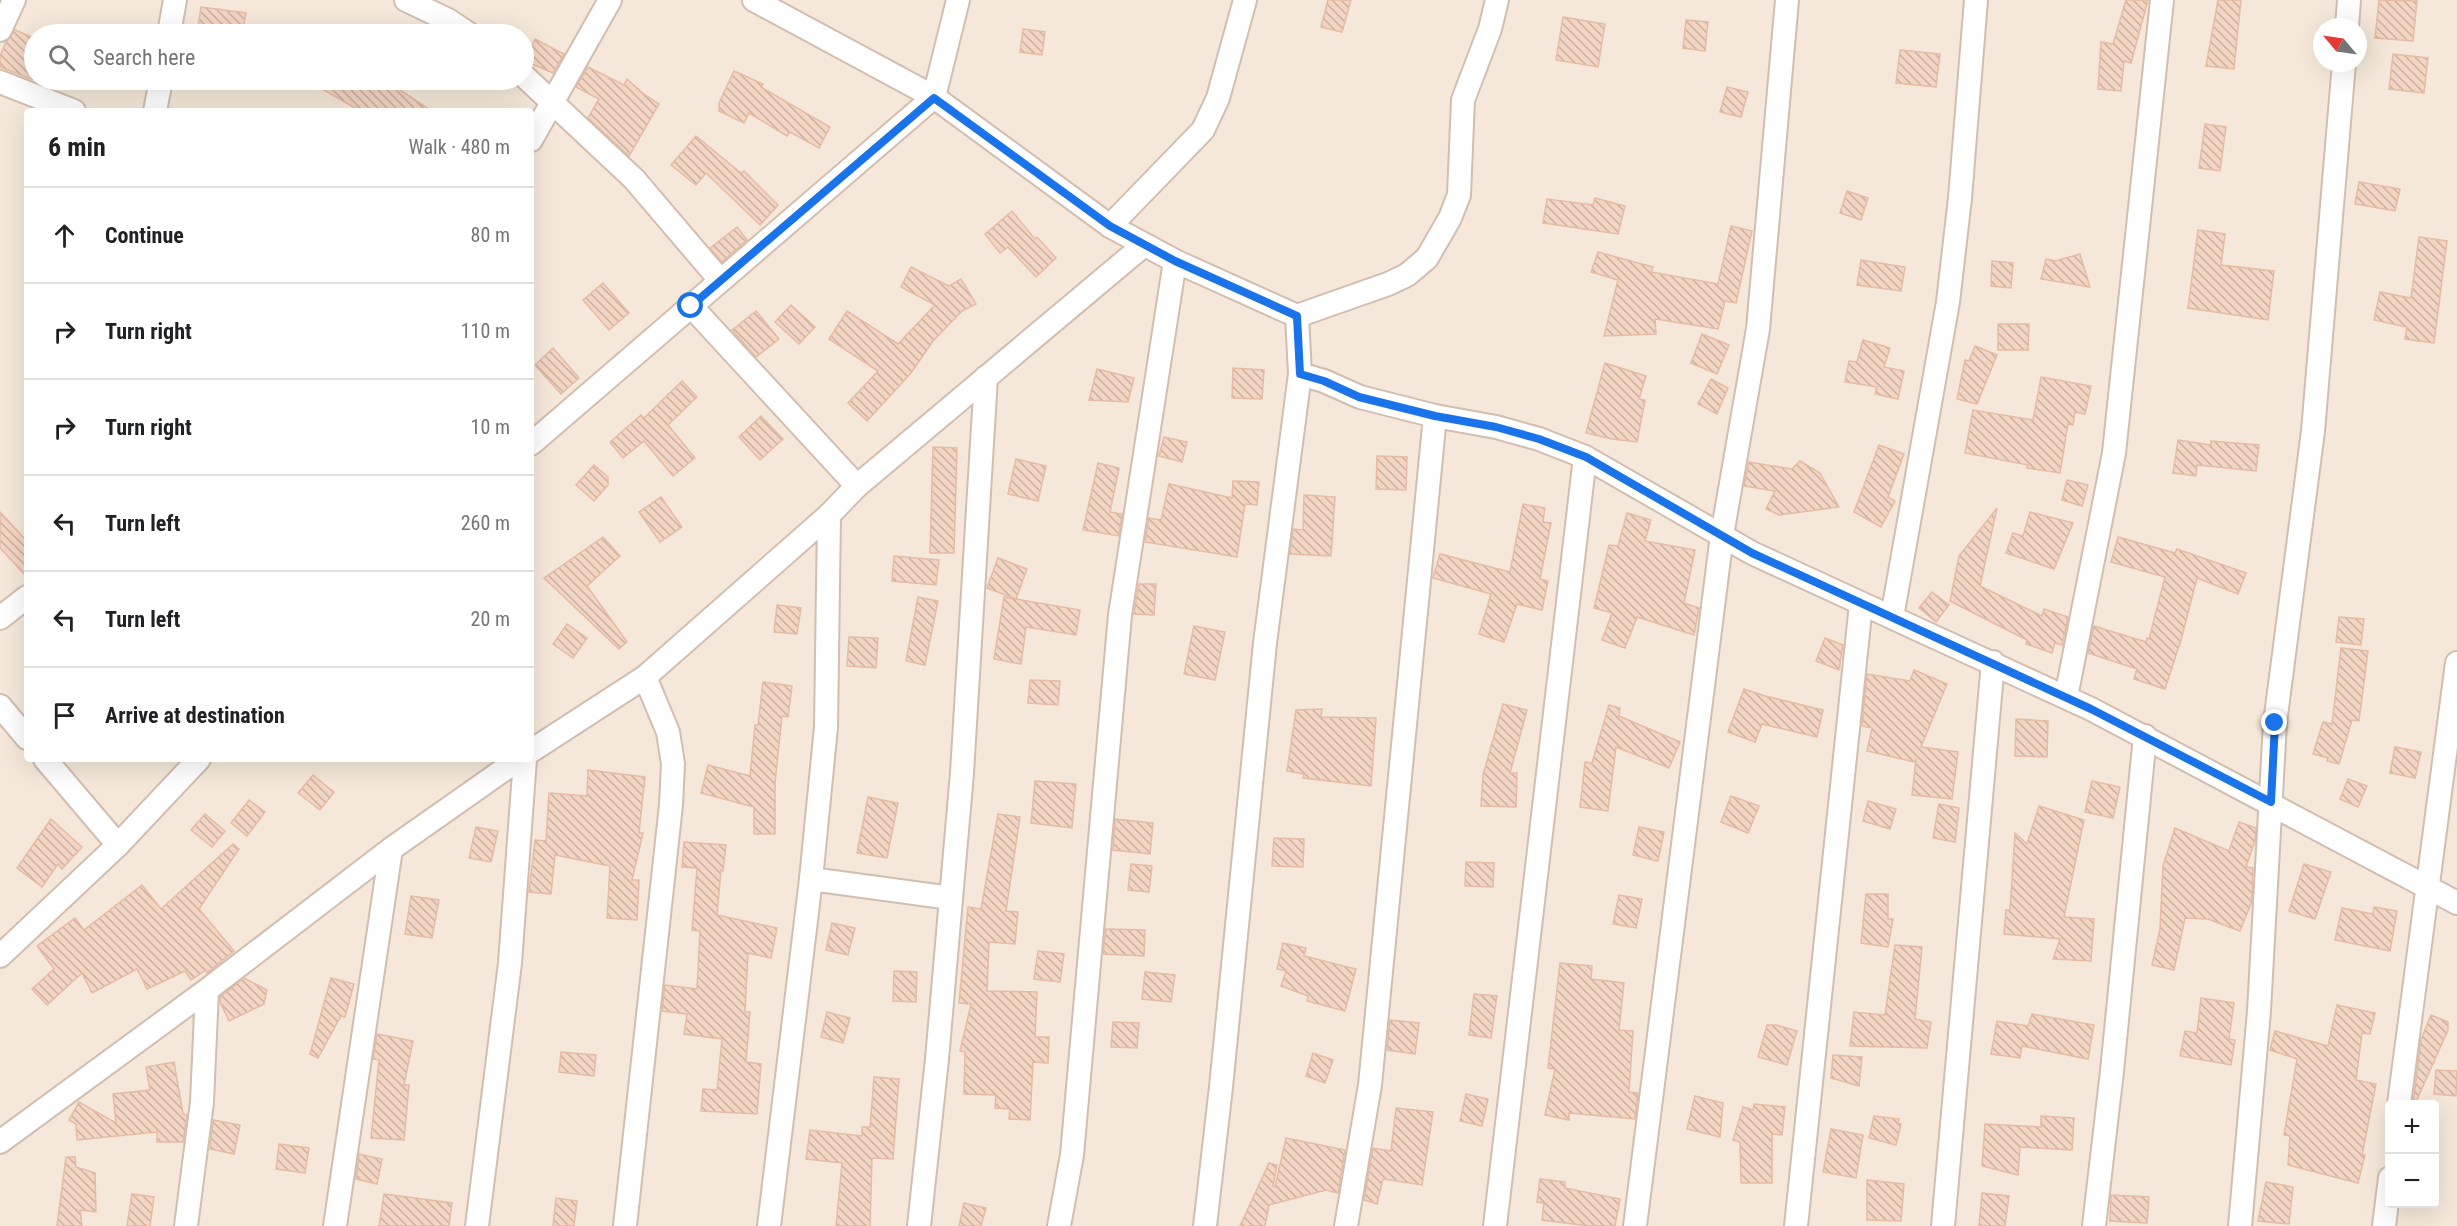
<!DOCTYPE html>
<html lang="en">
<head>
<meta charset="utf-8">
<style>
	:root { --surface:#fff; --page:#f6f6f6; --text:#202124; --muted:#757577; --line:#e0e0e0 }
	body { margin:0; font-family:"Roboto Condensed",sans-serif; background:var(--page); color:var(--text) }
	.controls { position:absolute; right:18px; bottom:18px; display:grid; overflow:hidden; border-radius:6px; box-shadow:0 6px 24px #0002 }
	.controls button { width:54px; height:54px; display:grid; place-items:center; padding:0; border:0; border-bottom:2px solid var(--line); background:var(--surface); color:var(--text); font:30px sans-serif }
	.compass { position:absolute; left:2313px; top:18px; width:54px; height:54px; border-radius:50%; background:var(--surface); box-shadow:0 6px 24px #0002; rotate:299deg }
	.stop { position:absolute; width:18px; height:18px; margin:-14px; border:4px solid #1a73e8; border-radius:50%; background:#fff }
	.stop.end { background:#1a73e8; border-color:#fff; box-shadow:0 2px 6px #0008 }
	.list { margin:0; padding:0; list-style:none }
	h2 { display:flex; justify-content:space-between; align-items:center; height:78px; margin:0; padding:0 24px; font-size:26px }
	h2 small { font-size:20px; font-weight:400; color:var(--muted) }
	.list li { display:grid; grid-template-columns:39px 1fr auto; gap:18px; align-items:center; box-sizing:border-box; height:96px; padding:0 24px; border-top:2px solid var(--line) }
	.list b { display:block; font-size:22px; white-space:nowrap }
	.list em { font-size:20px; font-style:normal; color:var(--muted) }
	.icon { flex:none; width:33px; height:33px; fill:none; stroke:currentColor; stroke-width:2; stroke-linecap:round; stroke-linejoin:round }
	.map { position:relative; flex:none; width:2457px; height:1226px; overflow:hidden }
	.search { position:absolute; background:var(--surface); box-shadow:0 6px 24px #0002; left:24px; top:24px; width:510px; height:66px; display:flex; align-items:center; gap:15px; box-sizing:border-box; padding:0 21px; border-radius:33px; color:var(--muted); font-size:22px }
	.panel { position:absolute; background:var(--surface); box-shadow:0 6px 24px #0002; left:24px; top:108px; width:510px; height:654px; border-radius:6px }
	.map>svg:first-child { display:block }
</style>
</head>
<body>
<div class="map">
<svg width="2457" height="1226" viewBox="0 0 2457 1226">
	<defs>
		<pattern id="building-back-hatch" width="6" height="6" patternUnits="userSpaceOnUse" patternTransform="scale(1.5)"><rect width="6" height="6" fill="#f3d5c3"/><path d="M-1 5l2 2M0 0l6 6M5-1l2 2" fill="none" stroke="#cab0a1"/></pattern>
	</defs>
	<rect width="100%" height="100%" fill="#fdf6ec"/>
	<path fill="#f5e8da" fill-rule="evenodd" d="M0,0h2457v1226h-2457zM2322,27h36v36h-36zM34,34h490v46h-490zM27,111h504v648h-504zM2390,1104h44v100h-44z"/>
	<g fill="url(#building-back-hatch)" stroke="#e6bba3" stroke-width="1.5">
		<polygon points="1328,0 1351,0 1342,32 1321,27"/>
		<polygon points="2126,0 2148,0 2131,63 2124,61 2121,91 2098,89 2101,42 2113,44"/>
		<polygon points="2218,0 2241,0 2234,69 2206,66"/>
		<polygon points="2379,0 2417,1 2413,41 2375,38"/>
		<polygon points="201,7 246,13 242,34 197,34"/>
		<polygon points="1563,17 1605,24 1598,67 1556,60"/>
		<polygon points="1686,20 1708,22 1705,51 1683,48"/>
		<polygon points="1023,29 1045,32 1042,55 1020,52"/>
		<polygon points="15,30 34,38 34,80 0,67 0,56 6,42"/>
		<polygon points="535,39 564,54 553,73 525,61"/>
		<polygon points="1900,50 1940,54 1936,87 1896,83"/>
		<polygon points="2393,54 2428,58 2424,93 2389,89"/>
		<polygon points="588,67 624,85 627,79 645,95 659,104 629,156 588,118 599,99 576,87"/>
		<polygon points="734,71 763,84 761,87 830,127 819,148 790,132 787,136 749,113 744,123 719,111 719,103"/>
		<polygon points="307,80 385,80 432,111 360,111"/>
		<polygon points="1727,87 1748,92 1741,117 1720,112"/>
		<polygon points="2205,124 2226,127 2220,171 2199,168"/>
		<polygon points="696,136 741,173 744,171 778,205 760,225 706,173 696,185 671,165"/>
		<polygon points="2359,182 2400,189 2395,211 2355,204"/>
		<polygon points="1847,191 1868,198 1861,220 1840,213"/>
		<polygon points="1595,198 1625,206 1618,234 1543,223 1547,199 1593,205"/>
		<polygon points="1012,211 1035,239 1037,237 1056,258 1036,277 1008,247 1000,253 985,234"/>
		<polygon points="1731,226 1752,231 1736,303 1725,301 1718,329 1655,319 1656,334 1604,336 1618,280 1591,272 1598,252 1653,267 1651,272 1718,284"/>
		<polygon points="737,227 747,240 722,262 710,248"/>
		<polygon points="2198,230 2225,234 2221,265 2274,271 2268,320 2188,308"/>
		<polygon points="2419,237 2447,241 2434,343 2405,339 2407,327 2374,320 2380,292 2411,298"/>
		<polygon points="2080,254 2090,287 2041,279 2046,259 2055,261"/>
		<polygon points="1861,260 1905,267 1901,291 1857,285"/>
		<polygon points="1992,261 2013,263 2011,288 1991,286"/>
		<polygon points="911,267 949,286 961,279 976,304 962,311 933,341 911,373 867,421 848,403 878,371 829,339 847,311 898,344 935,305 901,287"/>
		<polygon points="603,283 629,313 609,330 583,300"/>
		<polygon points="791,305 815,327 799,344 775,322"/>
		<polygon points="756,311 779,339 756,357 732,330"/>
		<polygon points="1998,324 2029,324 2028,350 1998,350"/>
		<polygon points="1702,334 1729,345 1717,374 1691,363"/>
		<polygon points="1863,340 1890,348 1884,367 1904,371 1898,399 1875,394 1877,387 1845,382 1849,361 1857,362"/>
		<polygon points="1975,346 1997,355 1977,404 1957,399 1965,360 1969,361"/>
		<polygon points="553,348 579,378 561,394 535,365"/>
		<polygon points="1605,363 1646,376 1639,399 1645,400 1637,442 1612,439 1586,433"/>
		<polygon points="1233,368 1264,370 1262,399 1232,398"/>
		<polygon points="1097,369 1134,378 1128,402 1089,400"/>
		<polygon points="2041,377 2091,386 2085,414 2075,412 2073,425 2068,424 2060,473 2027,468 2028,465 1965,453 1973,410 2033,420"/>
		<polygon points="1711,379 1728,388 1717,414 1698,404"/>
		<polygon points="682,381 697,397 668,425 695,458 673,476 644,441 623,458 610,442 641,415 644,418"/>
		<polygon points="761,416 783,439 760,460 739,437"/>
		<polygon points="1164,437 1187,442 1182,462 1159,456"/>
		<polygon points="2178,440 2211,445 2211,441 2259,445 2256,471 2197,465 2196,476 2173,473"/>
		<polygon points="1879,445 1904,454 1888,497 1895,501 1881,527 1854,512"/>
		<polygon points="933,447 957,448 954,553 930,553"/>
		<polygon points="1377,456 1407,457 1406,490 1376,489"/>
		<polygon points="1016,459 1046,466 1038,501 1008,494"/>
		<polygon points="1800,461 1820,473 1839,507 1779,515 1766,509 1775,491 1744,486 1749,462 1792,469"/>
		<polygon points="1098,463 1119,468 1110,512 1122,514 1119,536 1083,530"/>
		<polygon points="594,465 608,477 608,485 594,501 576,485"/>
		<polygon points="2067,480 2088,485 2082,506 2062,500"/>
		<polygon points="1233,481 1259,482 1257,505 1245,504 1237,557 1145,542 1149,518 1161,520 1169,484 1232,498"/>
		<polygon points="1304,495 1335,497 1331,556 1290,554 1293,529 1303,530"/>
		<polygon points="661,497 682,527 660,542 639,512"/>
		<polygon points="1523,504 1545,508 1543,522 1551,523 1540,579 1548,581 1542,610 1517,604 1504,642 1479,634 1491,594 1433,578 1440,554 1510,572"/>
		<polygon points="1997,508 1980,586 2042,616 2044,609 2068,617 2062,645 2055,643 2052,653 2026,644 2027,640 1950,601 1959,556"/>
		<polygon points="0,512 27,541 27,577 0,548"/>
		<polygon points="2030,512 2073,523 2054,569 2006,553 2013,533 2023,536"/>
		<polygon points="1627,513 1651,520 1645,541 1695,550 1684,603 1699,608 1694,635 1637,617 1625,648 1602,640 1612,613 1594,608 1609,545 1618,546"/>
		<polygon points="603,537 620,556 587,586 627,642 619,649 544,578"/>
		<polygon points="2118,537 2175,553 2177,549 2246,573 2238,594 2197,578 2181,640 2165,689 2134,679 2137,669 2088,653 2094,626 2146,642 2147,638 2149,639 2165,577 2111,562"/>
		<polygon points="894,556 939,560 936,585 892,581"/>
		<polygon points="998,558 1027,569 1016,599 987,588"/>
		<polygon points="1139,584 1156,584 1154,615 1134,614"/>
		<polygon points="1932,592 1949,605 1936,622 1919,608"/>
		<polygon points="918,597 938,601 925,665 906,661"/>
		<polygon points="1004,597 1080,610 1076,635 1026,627 1021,664 994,659"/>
		<polygon points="777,605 801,608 797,634 774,632"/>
		<polygon points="2339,617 2364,619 2361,645 2336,642"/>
		<polygon points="567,624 587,638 573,658 553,644"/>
		<polygon points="1194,626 1225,632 1215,680 1184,674"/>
		<polygon points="849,637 878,638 876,668 847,666"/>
		<polygon points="1825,638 1843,645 1839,670 1816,661"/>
		<polygon points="2341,648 2368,651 2359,721 2352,720 2339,764 2327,761 2328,758 2313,754 2323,722 2332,724"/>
		<polygon points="1914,670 1947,684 1921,747 1958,752 1952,799 1912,795 1916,759 1915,762 1867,751 1872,728 1862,726 1867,674 1910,681"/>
		<polygon points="1030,680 1060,681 1058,705 1028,703"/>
		<polygon points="763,682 792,686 788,717 782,716 775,783 775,834 754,834 754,807 701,793 708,765 750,776 755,725 758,725"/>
		<polygon points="1744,689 1765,696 1823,710 1817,737 1762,724 1755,742 1728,732"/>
		<polygon points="1503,704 1527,710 1510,773 1517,773 1516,807 1481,806 1483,775"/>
		<polygon points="1609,705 1620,708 1619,716 1680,742 1669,768 1616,747 1608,811 1580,807 1585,762 1592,763"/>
		<polygon points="1322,709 1321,717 1376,718 1371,786 1303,778 1304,774 1287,771 1296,710"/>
		<polygon points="2016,719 2048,721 2047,757 2015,756"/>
		<polygon points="2395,747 2421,752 2415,778 2390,773"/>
		<polygon points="588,770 645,777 639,833 643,833 632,880 639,880 637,920 607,918 610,866 555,855 551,894 529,892 535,840 546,841 549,793 587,796"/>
		<polygon points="313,775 334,792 320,810 298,793"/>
		<polygon points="2348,779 2367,786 2358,807 2340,799"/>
		<polygon points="1035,781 1076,784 1072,828 1031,823"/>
		<polygon points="2092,781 2120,787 2113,818 2085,812"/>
		<polygon points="1731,796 1759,806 1748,833 1721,822"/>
		<polygon points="868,797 898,803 887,858 857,853"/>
		<polygon points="249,800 265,812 247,836 231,823"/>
		<polygon points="1868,801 1896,809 1890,829 1863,821"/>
		<polygon points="1939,804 1959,808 1955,842 1933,838"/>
		<polygon points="2039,806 2084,820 2064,917 2094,919 2091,961 2053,959 2060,939 2004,934 2006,910 2010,910 2015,833 2027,844"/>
		<polygon points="205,814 225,831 212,847 191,830"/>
		<polygon points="998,814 1020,817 1006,911 1018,912 1015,944 989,942 987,991 1037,992 1035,1037 1049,1037 1048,1063 1033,1062 1030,1120 1009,1119 1010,1109 995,1108 996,1095 964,1094 965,1052 960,1051 971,1004 959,1003 968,907 981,909"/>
		<polygon points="51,819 82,847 62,869 58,864 42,887 17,868"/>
		<polygon points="1115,819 1153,823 1150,854 1113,850"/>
		<polygon points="2239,822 2256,828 2255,841 2246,867 2253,868 2252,901 2240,931 2208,919 2185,918 2174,970 2152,965 2160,929 2163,866 2175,828 2229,851"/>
		<polygon points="476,827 498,831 491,862 469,858"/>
		<polygon points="1639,827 1664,832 1658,861 1633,855"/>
		<polygon points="1274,838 1304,839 1303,867 1272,866"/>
		<polygon points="684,842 726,845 723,871 721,870 717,915 777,928 771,958 748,953 745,1012 750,1012 746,1062 761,1064 757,1114 701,1111 703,1089 717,1090 722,1039 684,1034 687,1014 662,1011 665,985 697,989 700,931 692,930 697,868 682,867"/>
		<polygon points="233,844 239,849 199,909 234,951 207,973 206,970 191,980 185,971 147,989 137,969 92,993 82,973 47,1005 32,989 54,969 37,946 75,918 84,930 142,885 161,909"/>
		<polygon points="1466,862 1494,863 1493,887 1465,886"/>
		<polygon points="1131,864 1152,866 1149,892 1128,890"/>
		<polygon points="2304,864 2331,872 2315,919 2289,911"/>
		<polygon points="1866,894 1888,894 1888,919 1893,919 1888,947 1861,943"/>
		<polygon points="1619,895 1642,899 1636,928 1613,924"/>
		<polygon points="411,896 439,900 432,938 405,934"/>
		<polygon points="2374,907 2397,911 2390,951 2335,940 2342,908 2373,914"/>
		<polygon points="832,923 855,928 848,955 826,950"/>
		<polygon points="1106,929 1145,930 1144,956 1103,954"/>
		<polygon points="1283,943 1306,948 1304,956 1356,969 1345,1011 1307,1001 1308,996 1281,986 1286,971 1277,969"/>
		<polygon points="1895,945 1922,947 1915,1019 1931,1022 1927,1048 1850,1046 1854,1012 1885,1015"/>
		<polygon points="1038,951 1064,954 1060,982 1034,979"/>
		<polygon points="1560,963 1592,966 1591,979 1624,983 1619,1030 1633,1031 1629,1092 1638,1093 1635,1119 1569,1113 1569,1120 1545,1115 1555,1069 1548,1068"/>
		<polygon points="894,971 917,972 916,1002 893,1001"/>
		<polygon points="1145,972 1175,975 1171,1002 1142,999"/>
		<polygon points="244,978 267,990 264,1004 229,1021 220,1002 220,997"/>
		<polygon points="331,978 354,984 345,1017 341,1016 318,1058 310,1054"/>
		<polygon points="1474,994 1497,996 1491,1038 1469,1035"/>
		<polygon points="2201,998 2234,1003 2229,1039 2235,1040 2231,1065 2180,1056 2185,1031 2197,1033"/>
		<polygon points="2337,1005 2375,1013 2370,1034 2362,1033 2356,1080 2376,1084 2362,1155 2365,1155 2358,1183 2288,1165 2290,1136 2284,1135 2297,1059 2270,1050 2275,1031 2328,1046"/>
		<polygon points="827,1012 850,1018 843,1043 821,1037"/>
		<polygon points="2032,1014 2094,1025 2088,1059 2022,1046 2020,1058 1991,1054 1997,1021 2028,1026"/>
		<polygon points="2431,1015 2448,1022 2448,1030 2415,1104 2413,1104 2421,1040"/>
		<polygon points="1390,1020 1419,1023 1415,1054 1387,1050"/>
		<polygon points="1113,1022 1139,1023 1137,1048 1111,1047"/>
		<polygon points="1767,1025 1776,1025 1797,1031 1787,1065 1758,1057"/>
		<polygon points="377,1034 413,1041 404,1085 409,1085 404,1140 371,1138 379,1060 373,1059"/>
		<polygon points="561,1052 596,1055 594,1076 559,1072"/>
		<polygon points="1313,1053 1333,1060 1325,1083 1306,1076"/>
		<polygon points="1833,1055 1862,1057 1859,1086 1831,1078"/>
		<polygon points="174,1062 183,1114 187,1115 183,1142 157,1142 157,1132 77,1140 76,1124 69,1120 79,1102 116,1123 113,1094 150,1090 146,1067"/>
		<polygon points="2436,1070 2457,1071 2456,1096 2434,1094"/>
		<polygon points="874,1077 899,1079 893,1159 872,1158 870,1226 836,1226 842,1163 806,1159 810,1130 862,1136 862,1127 870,1127"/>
		<polygon points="1466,1094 1488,1099 1482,1126 1460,1121"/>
		<polygon points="1695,1096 1723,1103 1720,1137 1687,1129"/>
		<polygon points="1754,1104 1785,1107 1782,1135 1772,1134 1772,1183 1741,1183 1740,1142 1733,1140 1743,1107 1753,1110"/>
		<polygon points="1396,1108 1433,1112 1422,1185 1383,1179 1377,1204 1364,1200 1373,1148 1391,1151"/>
		<polygon points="1874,1116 1899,1119 1898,1124 1901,1124 1896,1145 1869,1138"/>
		<polygon points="2041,1116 2074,1118 2072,1150 2020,1147 2018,1175 1982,1166 1985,1124 2041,1127"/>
		<polygon points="213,1120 240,1125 234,1154 210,1149"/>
		<polygon points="1831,1129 1863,1135 1856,1178 1823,1172"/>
		<polygon points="1286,1138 1345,1150 1338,1193 1326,1190 1269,1205 1265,1226 1240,1226 1269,1163 1277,1165 1273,1186 1275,1187"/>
		<polygon points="279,1144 309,1148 305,1173 276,1169"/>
		<polygon points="359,1154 382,1159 377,1184 356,1179"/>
		<polygon points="66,1157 75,1157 76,1167 95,1173 96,1212 80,1210 82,1226 57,1226"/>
		<polygon points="1540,1179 1565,1182 1565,1188 1620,1199 1615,1226 1589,1226 1542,1220 1544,1203 1537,1202"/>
		<polygon points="1867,1180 1904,1184 1901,1221 1867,1220"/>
		<polygon points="2266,1182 2293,1187 2289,1224 2258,1221"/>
		<polygon points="1982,1193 2009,1196 2005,1226 1979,1226"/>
		<polygon points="132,1194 154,1197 150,1226 127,1226"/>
		<polygon points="384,1194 452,1203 449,1226 379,1226"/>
		<polygon points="2111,1195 2149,1197 2147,1223 2110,1221"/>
		<polygon points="556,1198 577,1201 574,1226 553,1226"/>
		<polygon points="964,1203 986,1208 981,1226 959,1226"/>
	</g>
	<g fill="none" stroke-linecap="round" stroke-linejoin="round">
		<g stroke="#d1beb0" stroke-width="26">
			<g id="street">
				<polyline points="406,0 448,20 469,34"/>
				<polyline points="754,0 934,97 1110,226 1175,261 1297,316 1300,374 1324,381 1360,397 1435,416 1496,427 1539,439 1585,457 1752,553 2091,709 2457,903"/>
				<polyline points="2347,27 2349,0"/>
				<polyline points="0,30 14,0"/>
				<polyline points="169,34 175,0"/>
				<polyline points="524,76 634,179 720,280"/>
				<polyline points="0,82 74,111"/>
				<polyline points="155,111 161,80"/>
				<polyline points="531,140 610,0"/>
				<polyline points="1110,226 1203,130 1218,98 1245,0"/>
				<polyline points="691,306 857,486"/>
				<polyline points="1297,316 1388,284 1407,275 1427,258 1450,218 1459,195 1463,100 1490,29 1497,0"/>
				<polyline points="531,444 934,97 958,0"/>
				<polyline points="1892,617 1948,302 1960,198 1976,0"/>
				<polyline points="0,618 27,597"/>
				<polyline points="2066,697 2114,453 2162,0"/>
				<polyline points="0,706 27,738"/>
				<polyline points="531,751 645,677 829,515 857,486 1144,245"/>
				<polyline points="45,759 118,845"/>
				<polyline points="811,879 951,898"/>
				<polyline points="0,956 118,845 199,759"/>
				<polyline points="2399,1104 2457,663"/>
				<polyline points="0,1142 207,990 391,849 519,759"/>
				<polyline points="186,1226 202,1102 207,990"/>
				<polyline points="335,1226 391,849"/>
				<polyline points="477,1226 510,963 525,759"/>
				<polyline points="625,1226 671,805 673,764 668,732 645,677"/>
				<polyline points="769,1226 811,879 826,727 829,515"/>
				<polyline points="919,1226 937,1059 962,773 986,377"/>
				<polyline points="1059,1226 1072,1155 1120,615 1175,261"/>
				<polyline points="1205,1226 1221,1087 1265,643 1300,374"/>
				<polyline points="1346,1226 1370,1085 1435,416"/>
				<polyline points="1495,1226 1585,457"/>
				<polyline points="1635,1226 1722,535 1758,329 1787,0"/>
				<polyline points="1796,1226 1861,604"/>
				<polyline points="1943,1226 1993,662"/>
				<polyline points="2094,1226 2112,1071 2145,736"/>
				<polyline points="2240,1226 2259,1011 2275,723 2313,431 2344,63"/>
				<polyline points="2384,1226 2390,1178"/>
			</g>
		</g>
		<use href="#street" stroke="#fff" stroke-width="22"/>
	</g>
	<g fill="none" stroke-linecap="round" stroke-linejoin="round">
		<polyline stroke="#1a73e8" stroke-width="8" points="691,306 934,98 1110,226 1175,261 1297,316 1300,374 1324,381 1359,397 1435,416 1496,427 1539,439 1586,457 1752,553 2091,709 2271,802 2275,723"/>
	</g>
</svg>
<div class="controls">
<button>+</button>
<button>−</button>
</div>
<svg class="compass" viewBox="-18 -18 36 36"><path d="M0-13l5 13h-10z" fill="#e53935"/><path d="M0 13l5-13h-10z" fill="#757577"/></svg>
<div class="stop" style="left:691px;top:306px"></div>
<div class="stop end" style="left:2275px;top:723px"></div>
<div class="search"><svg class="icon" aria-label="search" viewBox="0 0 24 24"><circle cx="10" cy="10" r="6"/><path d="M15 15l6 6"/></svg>Search here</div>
<section class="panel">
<h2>6 min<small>Walk · 480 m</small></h2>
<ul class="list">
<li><svg class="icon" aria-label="ahead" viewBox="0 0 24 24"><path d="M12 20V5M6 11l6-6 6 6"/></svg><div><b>Continue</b></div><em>80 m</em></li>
<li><svg class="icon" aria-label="right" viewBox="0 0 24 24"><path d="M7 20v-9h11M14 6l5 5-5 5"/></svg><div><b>Turn right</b></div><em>110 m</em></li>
<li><svg class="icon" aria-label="right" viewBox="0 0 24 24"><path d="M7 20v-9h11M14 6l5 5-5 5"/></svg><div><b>Turn right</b></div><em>10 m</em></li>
<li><svg class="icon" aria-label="left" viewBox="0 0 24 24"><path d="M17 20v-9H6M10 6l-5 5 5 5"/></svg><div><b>Turn left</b></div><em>260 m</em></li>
<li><svg class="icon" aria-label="left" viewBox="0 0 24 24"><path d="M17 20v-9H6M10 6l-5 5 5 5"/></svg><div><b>Turn left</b></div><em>20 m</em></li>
<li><svg class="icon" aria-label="arrive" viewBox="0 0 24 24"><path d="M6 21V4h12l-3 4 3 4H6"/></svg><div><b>Arrive at destination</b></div></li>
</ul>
</section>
</div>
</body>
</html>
